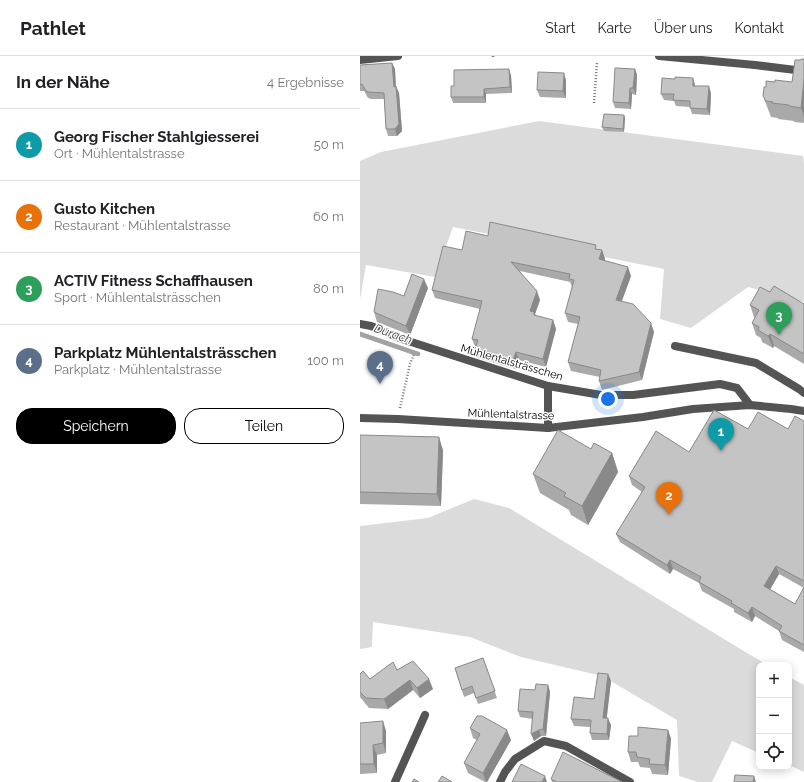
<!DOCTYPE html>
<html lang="de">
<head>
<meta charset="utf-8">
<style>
	:root { --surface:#fff; --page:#f2f2f2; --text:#202124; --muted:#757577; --line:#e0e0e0; --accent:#000 }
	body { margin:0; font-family:Raleway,sans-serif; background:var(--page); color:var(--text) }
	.controls { position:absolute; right:12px; bottom:12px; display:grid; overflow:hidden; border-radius:8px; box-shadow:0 2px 10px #0003 }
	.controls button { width:36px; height:36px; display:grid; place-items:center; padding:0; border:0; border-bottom:1px solid var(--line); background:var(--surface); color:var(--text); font:20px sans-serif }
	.you { position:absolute; left:248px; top:343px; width:14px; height:14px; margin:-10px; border:3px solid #fff; border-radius:50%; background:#1a73e8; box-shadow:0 0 0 6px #1a73e833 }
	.badge { display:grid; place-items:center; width:26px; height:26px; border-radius:50%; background:var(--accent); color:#fff; font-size:13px; font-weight:700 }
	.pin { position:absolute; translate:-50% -33px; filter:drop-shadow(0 1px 2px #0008) }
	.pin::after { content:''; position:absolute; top:21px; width:14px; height:12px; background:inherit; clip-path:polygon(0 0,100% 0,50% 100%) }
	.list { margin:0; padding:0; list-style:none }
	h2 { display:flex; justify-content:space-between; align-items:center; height:52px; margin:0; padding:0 16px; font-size:17px }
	h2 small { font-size:13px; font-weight:400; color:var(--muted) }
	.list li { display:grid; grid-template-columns:26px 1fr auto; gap:12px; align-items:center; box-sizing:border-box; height:72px; padding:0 16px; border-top:1px solid var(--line) }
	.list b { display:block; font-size:15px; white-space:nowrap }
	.list p { margin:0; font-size:13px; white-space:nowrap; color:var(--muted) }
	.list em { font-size:13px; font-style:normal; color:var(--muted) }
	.actions { display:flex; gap:8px; padding:12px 16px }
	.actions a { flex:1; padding:9px 0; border:1px solid var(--accent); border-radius:16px; text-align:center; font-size:14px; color:var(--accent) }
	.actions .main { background:var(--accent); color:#fff }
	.icon { flex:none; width:22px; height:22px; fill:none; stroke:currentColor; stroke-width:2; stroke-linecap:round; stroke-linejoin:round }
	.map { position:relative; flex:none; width:444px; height:726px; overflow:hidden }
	header { display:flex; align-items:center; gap:24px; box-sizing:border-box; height:56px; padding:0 20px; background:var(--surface); border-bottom:1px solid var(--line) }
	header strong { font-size:19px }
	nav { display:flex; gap:22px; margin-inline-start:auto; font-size:14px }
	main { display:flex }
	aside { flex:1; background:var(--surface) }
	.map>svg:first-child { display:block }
</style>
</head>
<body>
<header>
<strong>Pathlet</strong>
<nav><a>Start</a><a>Karte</a><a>Über uns</a><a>Kontakt</a></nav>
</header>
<main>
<aside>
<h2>In der Nähe<small>4 Ergebnisse</small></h2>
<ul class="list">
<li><span class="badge" style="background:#0f9aa8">1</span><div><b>Georg Fischer Stahlgiesserei</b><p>Ort · Mühlentalstrasse</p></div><em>50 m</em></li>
<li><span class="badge" style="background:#e8710a">2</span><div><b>Gusto Kitchen</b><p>Restaurant · Mühlentalstrasse</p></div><em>60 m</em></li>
<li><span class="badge" style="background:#2e9e5b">3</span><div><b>ACTIV Fitness Schaffhausen</b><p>Sport · Mühlentalsträsschen</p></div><em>80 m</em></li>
<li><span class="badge" style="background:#5c6f8a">4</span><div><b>Parkplatz Mühlentalsträsschen</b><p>Parkplatz · Mühlentalstrasse</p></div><em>100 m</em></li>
</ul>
<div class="actions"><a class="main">Speichern</a><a>Teilen</a></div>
</aside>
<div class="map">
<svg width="444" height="726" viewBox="0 0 444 726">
	<rect width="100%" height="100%" fill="#fff"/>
	<g fill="#dbdbdb">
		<polygon points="179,65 443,100 444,107 444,246 388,231 331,272 300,263 304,213 93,171 75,221 6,209 0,243 0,105 21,96"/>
		<polygon points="114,443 149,452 387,597 408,609 399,609 399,697 372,685 352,726 338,726 319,720 317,664 242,620 161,601 110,581 13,566 12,591 0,593 0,470 68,462"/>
		<polygon points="429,621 444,629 444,716 429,709"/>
	</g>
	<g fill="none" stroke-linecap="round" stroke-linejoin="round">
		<polyline stroke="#a2a2a2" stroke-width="4.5" points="0,278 58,298"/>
		<g stroke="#767676" stroke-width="2.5" stroke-dasharray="1 2" stroke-linecap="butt">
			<polyline points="133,0 133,3"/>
			<polyline points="234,47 237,6"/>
			<polyline points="40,352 50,308 54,298"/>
		</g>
		<g stroke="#545454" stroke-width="8">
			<polyline points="315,290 396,307 439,333 444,337"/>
			<polyline points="188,372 188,330"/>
		</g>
		<g stroke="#545454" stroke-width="8">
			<polyline points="0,4 38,0"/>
			<polyline points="0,268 11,270 42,283 188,330 241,339 273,339 360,328 377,332 390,349"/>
			<polyline points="35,726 65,659"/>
			<polyline points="140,726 145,716 155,703 184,685 206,690 270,726"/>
		</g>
		<g stroke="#545454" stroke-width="8">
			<polyline points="299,0 395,9 444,15"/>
			<polyline points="0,362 38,363 188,372 283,361 333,353 390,349 431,353 444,355"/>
		</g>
	</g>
	<g fill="#a9a9a9" fill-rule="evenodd">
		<polygon points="444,3 444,67 434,66 434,65 418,63 418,62 411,61 403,40 406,31 415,26 432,26 440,4"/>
		<polygon points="32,7 35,13 36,31 39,37 42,75 37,80 28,80 26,73 24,43 11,43 8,42 4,35 0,35 0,9"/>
		<polygon points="275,13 277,19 276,39 272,38 271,53 255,52 253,46"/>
		<polygon points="151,19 152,37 126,38 126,47 93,47 91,41 94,30"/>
		<polygon points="333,22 335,30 351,37 350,59 332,58 330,51 316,50 314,45 304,44 301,38 315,23"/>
		<polygon points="206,24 206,42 180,41 177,34"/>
		<polygon points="264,59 265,62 264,76 244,75 242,71"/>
		<polygon points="128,180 242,194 245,203 244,205 271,220 262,245 294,276 282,324 242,334 239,325 240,321 211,315 208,306 218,268 208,266 205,257 212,231 210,226 160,215 180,244 175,258 176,260 193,264 196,273 186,311 159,304 156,313 118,302 115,293 116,291 115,291 112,283 120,253 75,242 72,234 102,194"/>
		<polygon points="48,228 68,232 50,279 17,266 14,256 44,240"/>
		<polygon points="410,236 444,248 444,308 414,290 413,292 402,286 401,282 396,279 392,267 395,261 394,261 390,249"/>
		<path d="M444,365v231l-22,-12 -3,-9 -24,-15 -3,6 -18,-10v-3l-32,-18 -3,-8 -26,-14 -3,5 -50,-32 -4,-8 26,-42 -10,-7 -3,-9 119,-47h40zM419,518l25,14 -9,16 -25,-15z"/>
		<polygon points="0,379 83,394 81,450 0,448"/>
		<polygon points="231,393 252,397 258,416 228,469 211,459 209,454 180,437 173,418"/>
		<polygon points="123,602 137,642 118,648 114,637 104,641 95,612"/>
		<polygon points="37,614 73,633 60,642 53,634 28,653 9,652 0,641 0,618 10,623"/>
		<polygon points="248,618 251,625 246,662 251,669 249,684 232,684 230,677 230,671 214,670 211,663 234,643"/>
		<polygon points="188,629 190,636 186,680 181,680 174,685 173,663 160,661 158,655 175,634"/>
		<polygon points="0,667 26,675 26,697 17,699 17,717 0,718"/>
		<polygon points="110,672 151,684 127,726 125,726 108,717 104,707 117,684 113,682"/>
		<polygon points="308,674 311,683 308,719 292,718 290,712 280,711 278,706 271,706 268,696 278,680"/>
		<polygon points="191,723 262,726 192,726"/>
	</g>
	<g fill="#898989">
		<polygon points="32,7 35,13 36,38 34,31"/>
		<polygon points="149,13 151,19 152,37 150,31"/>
		<polygon points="275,13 277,19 276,39 273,32"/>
		<polygon points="204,17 206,24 206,42 203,35"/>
		<polygon points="333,22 335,29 335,36 333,30"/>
		<polygon points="444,23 444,61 441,52"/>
		<polygon points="36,30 39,37 42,75 37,80 35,73"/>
		<polygon points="349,30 351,37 350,59 347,53"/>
		<polygon points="270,32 272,38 271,53 269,47"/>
		<polygon points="124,33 126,38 126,47 124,41"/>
		<polygon points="264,59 265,62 264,76 263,73"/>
		<polygon points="242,194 245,203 242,212 239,203"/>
		<polygon points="268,211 271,220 259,252 256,244"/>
		<polygon points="64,223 68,232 50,279 46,270"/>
		<polygon points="177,235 180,244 175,258 177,264 170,255"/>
		<polygon points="193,264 196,273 186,311 183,303"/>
		<polygon points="291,267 294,276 282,324 279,316"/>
		<polygon points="410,278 414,290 413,292 408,280"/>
		<polygon points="156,296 159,304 156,313 153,304"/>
		<polygon points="79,381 83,394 81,450 77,438"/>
		<polygon points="252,397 258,416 228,469 222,450"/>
		<polygon points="310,504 313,513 310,518 307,509"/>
		<polygon points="416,510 419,518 407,539 404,530"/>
		<polygon points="392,551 395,560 392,566 388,557"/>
		<polygon points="248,618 251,625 246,669 243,662"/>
		<polygon points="69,623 73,633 60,642 57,632"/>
		<polygon points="50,624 53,634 28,653 24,643"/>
		<polygon points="188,629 190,636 186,680 183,673"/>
		<polygon points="248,662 251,669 249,684 247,678"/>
		<polygon points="23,665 26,675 26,697 23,687"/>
		<polygon points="147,674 151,684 127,726 126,726 123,717"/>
		<polygon points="179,674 181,680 174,685 171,678"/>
		<polygon points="308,674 311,683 308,719 305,709"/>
		<polygon points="13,689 17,699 17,717 14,708"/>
		<polygon points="185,720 187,726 182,726"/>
		<polygon points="394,720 396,726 393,726"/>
	</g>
	<g fill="#c4c4c4" stroke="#898989">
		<polygon points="442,3 444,3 444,23 441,52 429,50 429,49 412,47 413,46 406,45 403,40 404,31 406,31 406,25 415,26 415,24 432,26 435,4 440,4"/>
		<polygon points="32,7 34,31 36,30 39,68 35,73 26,73 24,37 8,36 6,35 2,28 0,29 0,9"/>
		<polygon points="255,12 275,13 273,32 270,32 269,47 253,46"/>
		<polygon points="149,13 150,31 124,33 124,41 91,41 91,30 94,30 94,14"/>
		<polygon points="178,16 204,17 203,35 177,34"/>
		<polygon points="315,21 333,22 333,30 349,30 347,53 330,52 330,45 313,44 314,38 301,38 302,22 315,23"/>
		<polygon points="244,58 264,59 263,73 242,71"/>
		<polygon points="130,166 236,189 235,193 242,194 239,203 268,211 256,244 273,248 291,267 279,316 239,325 241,314 208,306 220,261 205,257 214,224 209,223 210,218 151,206 177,235 170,255 174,256 174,259 193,264 183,303 156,296 153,304 115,293 118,284 112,283 122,245 72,234 83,190 102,194 106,175 128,180"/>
		<polygon points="52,218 64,223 46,270 14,256 18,233 33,236 44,240"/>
		<polygon points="414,230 444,248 444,298 410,278 408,280 398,274 399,271 392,267 399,254 390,249 400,231 410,236"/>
		<polygon points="354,354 388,373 398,356 428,373 435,360 444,365 444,525 416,510 404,530 435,548 444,531 444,589 419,575 422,570 392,551 388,557 371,547 372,545 339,526 341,521 310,504 307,509 256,478 285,431 269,420 296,375 329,396"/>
		<polygon points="198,374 231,393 234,387 252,397 222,450 204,440 206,437 173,418"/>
		<polygon points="0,379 79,381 77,438 0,436"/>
		<polygon points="123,602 135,635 116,642 112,630 102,634 95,612"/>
		<polygon points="53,605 69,623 57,632 50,624 24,643 6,642 0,636 0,618 3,615 10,623 33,606 37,614"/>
		<polygon points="238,617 248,618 243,662 248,662 247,678 230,677 231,664 211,663 214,641 234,643"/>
		<polygon points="176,628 188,629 183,673 179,674 171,678 173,656 158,655 160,633 175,634"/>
		<polygon points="117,660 122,660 147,674 123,717 104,707 120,678 110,672"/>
		<polygon points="23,665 23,687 13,689 14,708 0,708 0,667"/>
		<polygon points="278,671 308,674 305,709 289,708 290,703 277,701 276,696 268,696 269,680 278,680"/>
		<polygon points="203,696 262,726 197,726 191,723"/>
		<polygon points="161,708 185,720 182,726 152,726"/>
		<polygon points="375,719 394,720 393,726 374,726"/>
		<polygon points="82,720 92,726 78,726"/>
		<polygon points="54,723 59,726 52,726"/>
	</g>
	<g text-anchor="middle" stroke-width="3" stroke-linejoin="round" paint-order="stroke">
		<g font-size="11" fill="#000" stroke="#fff">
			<text transform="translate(152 306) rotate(16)" y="4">Mühlentalsträsschen</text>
			<text transform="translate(151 358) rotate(2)" y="4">Mühlentalstrasse</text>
		</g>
		<g font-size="12" font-style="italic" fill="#434343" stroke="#fff">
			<text transform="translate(33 278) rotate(19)" y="4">Durach</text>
		</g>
	</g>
</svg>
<div class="controls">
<button>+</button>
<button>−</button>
<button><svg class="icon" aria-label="locate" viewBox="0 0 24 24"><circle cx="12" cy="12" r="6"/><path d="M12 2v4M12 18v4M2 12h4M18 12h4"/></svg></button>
</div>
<div class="you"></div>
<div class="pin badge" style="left:361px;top:395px;background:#0f9aa8">1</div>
<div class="pin badge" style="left:309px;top:459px;background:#e8710a">2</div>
<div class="pin badge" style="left:419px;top:279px;background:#2e9e5b">3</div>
<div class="pin badge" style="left:20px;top:328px;background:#5c6f8a">4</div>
</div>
</main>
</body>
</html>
